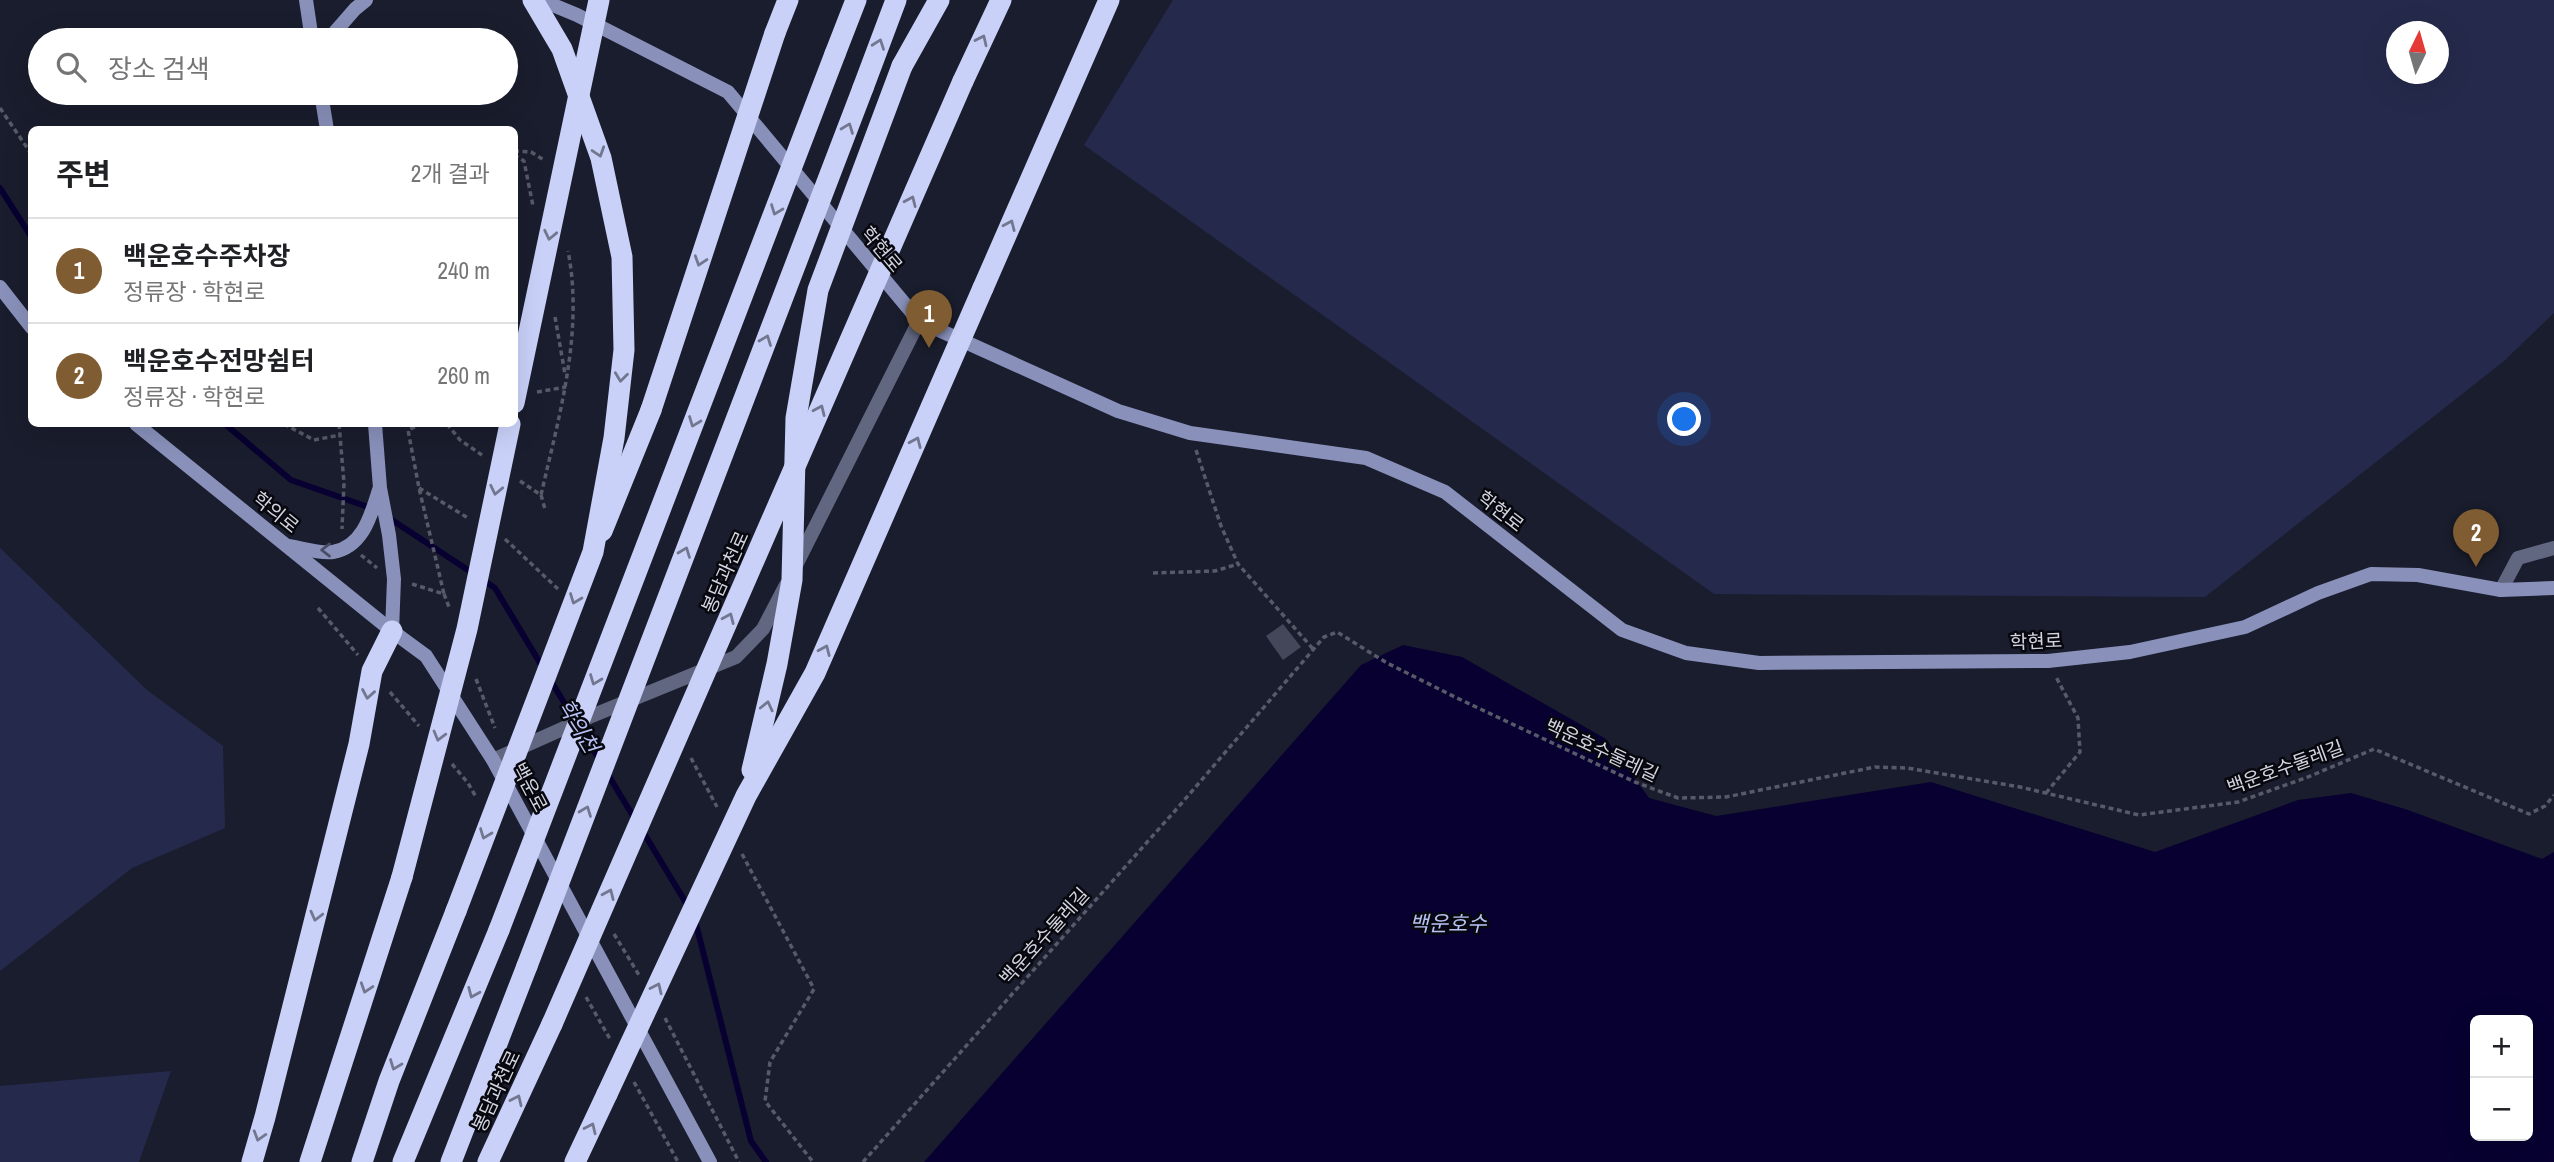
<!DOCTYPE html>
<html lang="ko">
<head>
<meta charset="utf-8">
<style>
	:root { --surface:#fff; --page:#f2f2f2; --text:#202124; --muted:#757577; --line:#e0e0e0; --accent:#7f5c32 }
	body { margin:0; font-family:"Archivo Narrow","Noto Sans KR",sans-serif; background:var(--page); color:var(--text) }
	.controls { position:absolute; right:21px; bottom:21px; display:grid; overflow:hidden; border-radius:10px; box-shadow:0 7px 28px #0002 }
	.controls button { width:63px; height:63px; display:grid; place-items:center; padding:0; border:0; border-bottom:2px solid var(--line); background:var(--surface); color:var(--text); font:35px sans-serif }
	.compass { position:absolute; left:2386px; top:21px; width:63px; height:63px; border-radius:50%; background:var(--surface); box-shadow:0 7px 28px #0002; rotate:5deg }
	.you { position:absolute; left:1685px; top:420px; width:24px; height:24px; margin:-18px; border:5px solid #fff; border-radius:50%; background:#1a73e8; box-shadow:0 0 0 10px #1a73e833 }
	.badge { display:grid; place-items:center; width:46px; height:46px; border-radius:50%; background:var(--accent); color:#fff; font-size:23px; font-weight:700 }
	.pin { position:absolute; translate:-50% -58px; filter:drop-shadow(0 2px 4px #0008) }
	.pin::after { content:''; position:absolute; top:37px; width:24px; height:21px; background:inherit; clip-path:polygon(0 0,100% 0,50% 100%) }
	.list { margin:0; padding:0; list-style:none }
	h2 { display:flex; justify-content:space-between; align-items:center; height:91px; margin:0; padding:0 28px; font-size:30px }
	h2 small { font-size:23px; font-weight:400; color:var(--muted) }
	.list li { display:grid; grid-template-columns:46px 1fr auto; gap:21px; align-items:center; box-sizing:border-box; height:105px; padding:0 28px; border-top:2px solid var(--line) }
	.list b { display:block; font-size:26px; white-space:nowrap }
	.list p { margin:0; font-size:23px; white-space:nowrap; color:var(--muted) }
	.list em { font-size:23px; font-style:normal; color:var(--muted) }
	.icon { flex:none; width:38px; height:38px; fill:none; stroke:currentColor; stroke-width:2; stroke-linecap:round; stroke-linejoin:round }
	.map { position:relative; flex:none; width:2554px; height:1162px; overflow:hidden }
	.search { position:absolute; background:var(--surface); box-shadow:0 7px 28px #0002; left:28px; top:28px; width:490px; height:77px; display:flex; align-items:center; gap:18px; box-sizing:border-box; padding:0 24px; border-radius:38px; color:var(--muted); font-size:26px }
	.panel { position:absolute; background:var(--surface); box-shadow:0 7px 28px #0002; left:28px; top:126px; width:490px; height:301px; border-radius:10px }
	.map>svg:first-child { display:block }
</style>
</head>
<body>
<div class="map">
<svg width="2554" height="1162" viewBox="0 0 2554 1162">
	<rect width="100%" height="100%" fill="#1a1d2d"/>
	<g fill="#252a4c" fill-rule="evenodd">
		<path d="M1173,0h1381v313l-50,48 -299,236 -491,-3 -630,-449zM2396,32h42v42h-42z"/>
		<polygon points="0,548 147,690 223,746 225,828 132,868 0,971"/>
		<polygon points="171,1071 139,1162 0,1162 0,1086"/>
	</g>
	<path fill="#070031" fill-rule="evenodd" d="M1403,645l59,12 144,82 43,59 67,18 215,-34 224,70 143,-52 53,-7 54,16 137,50 12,-7v310h-1630l437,-497zM2475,1020h53v116h-53z"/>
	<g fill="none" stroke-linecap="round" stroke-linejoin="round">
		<g stroke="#070031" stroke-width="6">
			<polyline points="0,188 32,238"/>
			<polyline points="225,424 291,480 374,509"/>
			<polyline points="389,518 474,574"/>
			<polyline points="483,580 495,588 543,668"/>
			<polyline points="551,681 574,719"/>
			<polyline points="582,731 600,761"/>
			<polyline points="607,773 636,821"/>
			<polyline points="642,830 689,908"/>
			<polyline points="695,920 751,1141 766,1162"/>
		</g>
	</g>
	<polygon fill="#444759" points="1283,624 1301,647 1283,660 1266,636"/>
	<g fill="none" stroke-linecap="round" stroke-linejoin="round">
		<g stroke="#575a68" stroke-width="3.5" stroke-dasharray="5 3.5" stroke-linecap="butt">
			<polyline points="0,108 32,155"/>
			<polyline points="514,151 531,152 544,160"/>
			<polyline points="514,155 524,161 533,206"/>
			<polyline points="555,317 565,374"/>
			<polyline points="537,392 566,387"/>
			<polyline points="284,424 314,440 340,435"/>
			<polyline points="339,424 344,483 342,529"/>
			<polyline points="447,424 460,440 482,455"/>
			<polyline points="1196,450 1221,526 1238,564 1314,650"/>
			<path d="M520,481l21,14c18,-79 43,-163 27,-244"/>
			<polyline points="419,488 468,518"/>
			<polyline points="541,495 545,509"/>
			<polyline points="505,539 558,589"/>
			<polyline points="361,555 377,568"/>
			<polyline points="1153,573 1215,571 1238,564"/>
			<polyline points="412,584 444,594 419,488 408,430 421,424"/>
			<polyline points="444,594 449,607"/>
			<polyline points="318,608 358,655"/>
			<polyline points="476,679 495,728"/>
			<polyline points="390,692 419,726"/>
			<polyline points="691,758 717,807"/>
			<polyline points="452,764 468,783 476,797"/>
			<polyline points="2046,793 2080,752 2078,718 2056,677"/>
			<polyline points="742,854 814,989 770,1062 765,1101 813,1162"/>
			<polyline points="614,934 639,975"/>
			<polyline points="586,997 610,1039"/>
			<polyline points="665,1018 739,1162"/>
			<polyline points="634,1082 678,1162"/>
			<polyline points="863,1162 1181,804 1324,637 1337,632 1387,663 1457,698 1635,782 1678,798 1726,797 1875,767 1907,768 2020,787 2139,815 2238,802 2308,777 2374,749 2529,814 2545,806 2554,795"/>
		</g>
		<g stroke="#626781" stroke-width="14">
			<polyline points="795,567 919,321"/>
			<polyline points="2501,590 2518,558 2554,548"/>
			<polyline points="493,760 589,717 736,657 763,629 786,585"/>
		</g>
		<g stroke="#8991bb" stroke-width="14">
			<polyline points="306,0 312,40"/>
			<polyline points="541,0 577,15 728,92 919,321 1118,411 1190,433 1366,458 1445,492 1622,630 1686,653 1759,663 2048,661 2130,652 2245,627 2318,593 2371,574 2418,575 2501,590 2554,588"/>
			<polyline points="328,40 355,9 366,0"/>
			<polyline points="321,93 327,130"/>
			<polyline points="0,287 32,328"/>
			<polyline points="136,424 392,631 426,656 493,760 710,1162"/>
			<polyline points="375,424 380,488 389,535 394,579 392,631"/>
			<path d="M289,546c13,2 31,8 44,6 30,-5 38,-37 46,-62"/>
		</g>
		<g stroke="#c9d1f9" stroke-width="21">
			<polyline points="775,33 788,0"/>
			<polyline points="835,54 856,0"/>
			<polyline points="902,66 939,0"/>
			<polyline points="963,81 1001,0"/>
			<polyline points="863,88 896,0"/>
			<polyline points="983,288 1109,0"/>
			<polyline points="602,531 651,410"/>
			<polyline points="252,1162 265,1117 359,744 372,671 392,631"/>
			<polyline points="310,1162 402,877"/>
			<polyline points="362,1162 389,1081 456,911"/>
			<polyline points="403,1162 499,930"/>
			<polyline points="451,1162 527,966"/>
			<polyline points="488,1162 552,1024"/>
			<polyline points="575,1162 607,1094"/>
		</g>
		<g stroke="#c9d1f9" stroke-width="21">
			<polyline points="514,403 599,0"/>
			<polyline points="651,410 775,33"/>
			<polyline points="752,770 777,664 792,580 796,418 818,290 902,66"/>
			<polyline points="402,877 467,629 510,424"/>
			<polyline points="456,911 593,552 614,438 624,350 622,257 601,158 562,49 533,0"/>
			<polyline points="499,930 835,54"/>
			<polyline points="527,966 863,88"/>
			<polyline points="552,1024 963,81"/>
			<polyline points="607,1094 746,796 815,673 983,288"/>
		</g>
	</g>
	<defs><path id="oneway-chevron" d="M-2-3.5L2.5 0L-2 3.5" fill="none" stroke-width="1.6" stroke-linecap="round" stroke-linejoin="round" transform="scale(1.75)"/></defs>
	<g stroke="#72778f">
		<use href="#oneway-chevron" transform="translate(982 40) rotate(-65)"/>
		<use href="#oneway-chevron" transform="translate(879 44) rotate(-70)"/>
		<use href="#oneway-chevron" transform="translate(848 128) rotate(-69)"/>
		<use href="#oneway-chevron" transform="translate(599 152) rotate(72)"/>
		<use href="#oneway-chevron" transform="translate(911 201) rotate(-66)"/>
		<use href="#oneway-chevron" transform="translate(776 210) rotate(111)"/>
		<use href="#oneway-chevron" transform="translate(1010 225) rotate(-66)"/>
		<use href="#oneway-chevron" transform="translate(550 235) rotate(102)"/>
		<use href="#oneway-chevron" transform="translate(700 261) rotate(108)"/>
		<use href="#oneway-chevron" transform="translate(766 340) rotate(-69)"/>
		<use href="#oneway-chevron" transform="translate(621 377) rotate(97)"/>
		<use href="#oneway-chevron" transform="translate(820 410) rotate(-66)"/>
		<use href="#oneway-chevron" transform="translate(694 422) rotate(111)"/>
		<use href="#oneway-chevron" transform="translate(916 442) rotate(-66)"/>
		<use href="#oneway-chevron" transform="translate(496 490) rotate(102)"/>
		<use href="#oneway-chevron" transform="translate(685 552) rotate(-69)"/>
		<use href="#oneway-chevron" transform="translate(575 599) rotate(111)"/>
		<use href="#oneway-chevron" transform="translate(729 618) rotate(-66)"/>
		<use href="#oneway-chevron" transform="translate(825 650) rotate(-66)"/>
		<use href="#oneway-chevron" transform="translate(595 680) rotate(111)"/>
		<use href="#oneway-chevron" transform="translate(368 694) rotate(100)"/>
		<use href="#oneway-chevron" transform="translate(767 706) rotate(-77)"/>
		<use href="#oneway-chevron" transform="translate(439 736) rotate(105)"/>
		<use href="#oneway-chevron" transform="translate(586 811) rotate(-69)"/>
		<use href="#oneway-chevron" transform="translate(485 834) rotate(111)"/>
		<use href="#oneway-chevron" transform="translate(609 894) rotate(-66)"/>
		<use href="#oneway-chevron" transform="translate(316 916) rotate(104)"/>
		<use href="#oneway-chevron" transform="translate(366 988) rotate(108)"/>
		<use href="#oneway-chevron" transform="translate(657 988) rotate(-65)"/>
		<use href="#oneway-chevron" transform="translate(473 993) rotate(113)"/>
		<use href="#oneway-chevron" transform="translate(395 1065) rotate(111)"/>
		<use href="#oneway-chevron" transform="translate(517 1100) rotate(-65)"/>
		<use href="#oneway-chevron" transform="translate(591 1128) rotate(-65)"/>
		<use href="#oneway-chevron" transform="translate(259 1136) rotate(107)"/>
	</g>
	<use stroke="#484c64" href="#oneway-chevron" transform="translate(326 550) rotate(-180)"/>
	<g text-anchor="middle" stroke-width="5" stroke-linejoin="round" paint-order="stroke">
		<g font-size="19" fill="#d2d4df" stroke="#07080e">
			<text transform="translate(882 249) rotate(50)" y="7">학현로</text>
			<text transform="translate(1501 511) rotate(38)" y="7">학현로</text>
			<text transform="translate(276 512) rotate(39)" y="7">학의로</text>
			<text transform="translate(725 572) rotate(-66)" y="7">봉담과천로</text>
			<text transform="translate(2036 641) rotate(-2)" y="7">학현로</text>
			<text transform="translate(1602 750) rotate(25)" y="7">백운호수둘레길</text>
			<text transform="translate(2285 767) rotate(-20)" y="7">백운호수둘레길</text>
			<text transform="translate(530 787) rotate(62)" y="7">백운로</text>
			<text transform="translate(1044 936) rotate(-48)" y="7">백운호수둘레길</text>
			<text transform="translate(496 1091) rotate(-65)" y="7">봉담과천로</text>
		</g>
		<g font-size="21" font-style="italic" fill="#b8c1f5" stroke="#07080e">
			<text transform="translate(578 726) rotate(59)" y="7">학의천</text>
			<text x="1448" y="931">백운호수</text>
		</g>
	</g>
</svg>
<div class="controls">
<button>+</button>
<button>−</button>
</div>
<svg class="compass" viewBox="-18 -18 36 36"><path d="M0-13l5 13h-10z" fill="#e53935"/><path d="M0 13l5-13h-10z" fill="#757577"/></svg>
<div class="you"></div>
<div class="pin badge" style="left:929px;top:348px">1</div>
<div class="pin badge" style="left:2476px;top:567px">2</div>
<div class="search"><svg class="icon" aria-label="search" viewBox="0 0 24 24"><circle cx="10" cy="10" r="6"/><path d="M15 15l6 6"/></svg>장소 검색</div>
<section class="panel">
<h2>주변<small>2개 결과</small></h2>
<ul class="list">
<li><span class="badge">1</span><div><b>백운호수주차장</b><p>정류장 · 학현로</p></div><em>240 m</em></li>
<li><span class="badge">2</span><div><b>백운호수전망쉼터</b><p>정류장 · 학현로</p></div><em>260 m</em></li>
</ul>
</section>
</div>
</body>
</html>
